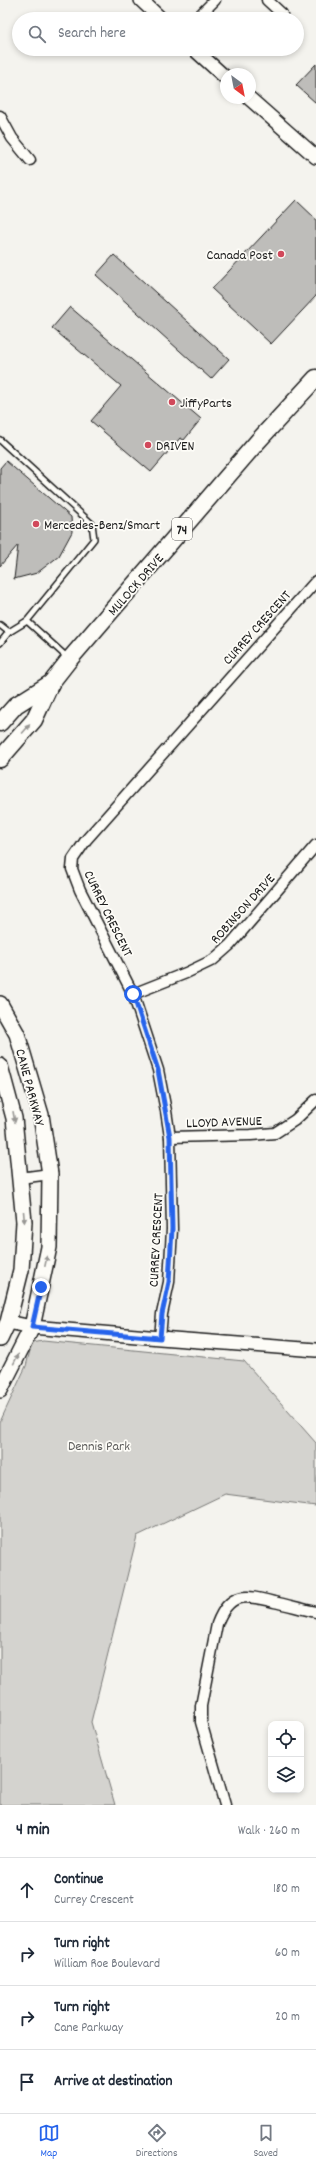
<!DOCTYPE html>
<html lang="en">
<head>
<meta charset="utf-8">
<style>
	:root { --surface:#fff; --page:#f2f2f3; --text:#1f2937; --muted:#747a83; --line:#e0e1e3; --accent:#2563eb }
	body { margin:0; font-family:Dekko,sans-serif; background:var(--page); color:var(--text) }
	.controls { position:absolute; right:12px; bottom:12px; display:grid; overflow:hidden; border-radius:8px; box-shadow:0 2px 6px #0003 }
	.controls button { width:36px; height:36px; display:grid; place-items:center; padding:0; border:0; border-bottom:1px solid var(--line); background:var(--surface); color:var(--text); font:20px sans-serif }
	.compass { position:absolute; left:220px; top:68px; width:36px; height:36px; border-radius:50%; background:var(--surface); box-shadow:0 2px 6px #0003; rotate:148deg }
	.stop { position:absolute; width:12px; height:12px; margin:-9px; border:3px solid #2563eb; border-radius:50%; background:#fff }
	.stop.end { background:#2563eb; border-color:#fff; box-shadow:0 1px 4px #0008 }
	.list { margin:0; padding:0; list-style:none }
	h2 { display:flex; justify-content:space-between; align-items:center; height:52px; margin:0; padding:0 16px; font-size:17px }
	h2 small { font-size:13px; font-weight:400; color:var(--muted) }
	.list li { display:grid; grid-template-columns:26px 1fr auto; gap:12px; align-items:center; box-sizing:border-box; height:64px; padding:0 16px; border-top:1px solid var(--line) }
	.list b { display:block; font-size:15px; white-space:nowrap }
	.list p { margin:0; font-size:13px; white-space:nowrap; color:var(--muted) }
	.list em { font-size:13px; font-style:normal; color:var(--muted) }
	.icon { flex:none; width:22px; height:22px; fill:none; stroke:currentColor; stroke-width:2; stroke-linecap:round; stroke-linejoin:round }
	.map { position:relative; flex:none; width:316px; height:1805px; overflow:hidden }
	.search { position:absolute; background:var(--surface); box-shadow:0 2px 6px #0003; left:12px; right:12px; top:12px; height:44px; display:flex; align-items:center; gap:10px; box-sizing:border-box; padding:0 14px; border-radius:22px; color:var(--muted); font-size:15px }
	.sheet { height:308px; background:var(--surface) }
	nav { display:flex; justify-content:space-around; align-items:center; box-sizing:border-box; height:56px; border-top:1px solid var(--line); background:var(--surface); font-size:11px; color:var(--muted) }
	nav a { display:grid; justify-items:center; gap:2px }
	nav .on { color:var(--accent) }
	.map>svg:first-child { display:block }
</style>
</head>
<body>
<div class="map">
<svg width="316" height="1805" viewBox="0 0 316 1805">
	<rect width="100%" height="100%" fill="#f4f3ee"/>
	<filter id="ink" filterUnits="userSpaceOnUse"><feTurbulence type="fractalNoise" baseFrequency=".025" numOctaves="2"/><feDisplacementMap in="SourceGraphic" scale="8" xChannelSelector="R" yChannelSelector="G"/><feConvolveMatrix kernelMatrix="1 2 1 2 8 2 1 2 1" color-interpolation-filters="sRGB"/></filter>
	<g filter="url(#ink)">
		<polygon fill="#d4d3cf" stroke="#787876" points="43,1341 244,1361 316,1443 316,1506 225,1494 137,1536 91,1722 115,1805 0,1805 0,1422 26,1366 32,1343"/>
		<g fill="#bebdba" stroke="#1c1c1c">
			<polygon points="316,64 316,103 296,85"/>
			<polygon points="296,200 316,219 316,296 271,344 212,289"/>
			<polygon points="114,255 229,359 211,379 96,275"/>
			<polygon points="70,307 201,419 184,440 180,438 151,472 91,421 121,386 52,328"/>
			<polygon points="6,461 71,517 72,532 59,556 37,573 14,579 18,545 0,566 0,468"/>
		</g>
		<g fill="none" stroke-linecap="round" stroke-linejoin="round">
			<g stroke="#1c1c1c" stroke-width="8">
				<g id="service">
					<polyline points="0,440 92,524 94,539 27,621 69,659"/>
					<polyline points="0,625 9,632"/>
					<polyline points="0,643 9,632 27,621"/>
				</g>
			</g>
			<g stroke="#1c1c1c" stroke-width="13">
				<g id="minor">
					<polyline points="267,0 282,14"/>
					<polyline points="196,19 215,0"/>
					<polyline points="0,116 12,138 30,160"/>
					<polyline points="133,994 186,973 213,960 230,945 316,845"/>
					<polyline points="170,1137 251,1135 275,1133 295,1120 316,1100"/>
					<polyline points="20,1178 50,1174"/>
					<polyline points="160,1338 162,1314 169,1282 172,1229 170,1137 166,1111 158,1070 133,994 80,890 72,869 73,859 86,840 316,581"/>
					<path d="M225,1805l-24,-83v-16l16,-82c12,-32 28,-30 57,-22 14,3 28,7 42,10"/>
				</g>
			</g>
			<g stroke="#1c1c1c" stroke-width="16">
				<g id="tertiary">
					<polyline points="141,0 161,19"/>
					<polyline points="194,49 226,78"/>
					<polyline points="249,98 316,157"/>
					<polyline points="8,1322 32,1327 160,1338 316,1350"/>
				</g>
			</g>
			<g stroke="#1c1c1c" stroke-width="18">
				<g id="secondary">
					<polyline points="0,1004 17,1034 41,1115 50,1174 49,1247 32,1327 0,1390"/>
					<polyline points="0,1066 14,1118 24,1222 21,1270 8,1322 0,1339"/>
				</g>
			</g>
			<g stroke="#1c1c1c" stroke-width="19">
				<g id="primary">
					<polyline points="0,723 16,705 51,683"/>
					<polyline points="0,759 34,720 51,683 69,660 258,441 316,378"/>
				</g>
			</g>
			<use href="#service" stroke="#fdfcf7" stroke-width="5"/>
			<use href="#minor" stroke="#fdfcf7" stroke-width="10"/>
			<use href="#tertiary" stroke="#fdfcf7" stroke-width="13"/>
			<use href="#secondary" stroke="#fdfcf7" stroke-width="15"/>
			<use href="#primary" stroke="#fdfcf7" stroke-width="16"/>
		</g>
		<defs><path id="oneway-solid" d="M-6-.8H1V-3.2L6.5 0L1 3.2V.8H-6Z"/></defs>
		<g fill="#989794">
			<use href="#oneway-solid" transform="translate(26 729) rotate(-49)"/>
			<use href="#oneway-solid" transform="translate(14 1117) rotate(80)"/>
			<use href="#oneway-solid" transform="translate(24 1217) rotate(85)"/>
			<use href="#oneway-solid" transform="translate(46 1261) rotate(-78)"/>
			<use href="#oneway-solid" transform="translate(16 1359) rotate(-63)"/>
		</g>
	</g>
	<g fill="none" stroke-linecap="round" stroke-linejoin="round" filter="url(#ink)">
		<polyline stroke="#2563eb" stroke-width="5" points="41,1287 32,1327 160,1338 162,1314 169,1282 172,1229 170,1137 158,1070 133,994"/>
	</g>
	<g fill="#d1495b" stroke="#fdfcf7" stroke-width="1.5">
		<circle cx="281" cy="254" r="4"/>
		<circle cx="172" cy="402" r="4"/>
		<circle cx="148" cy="445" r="4"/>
		<circle cx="36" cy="524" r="4"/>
	</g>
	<g text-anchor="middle" stroke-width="3.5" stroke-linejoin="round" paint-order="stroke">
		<rect fill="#fdfcf7" stroke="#605f5e" stroke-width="1" x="172" y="518" width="20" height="22" rx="3"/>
		<g font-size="13" font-weight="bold" fill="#1c1c1c">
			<text x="182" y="534">74</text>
		</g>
		<g font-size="14" fill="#1c1c1c" stroke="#fdfcf7" text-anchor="start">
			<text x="273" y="259" text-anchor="end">Canada Post</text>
			<text x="180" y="407">JiffyParts</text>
			<text x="156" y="450">DRIVEN</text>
			<text x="44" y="529">Mercedes-Benz/Smart</text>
		</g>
		<g font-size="14" fill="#1c1c1c" stroke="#fdfcf7">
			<text transform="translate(135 584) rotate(-49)" y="5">MULOCK DRIVE</text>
			<text transform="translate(256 627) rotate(-48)" y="5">CURREY CRESCENT</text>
			<text transform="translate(242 908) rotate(-48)" y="5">ROBINSON DRIVE</text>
			<text transform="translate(109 913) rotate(64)" y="5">CURREY CRESCENT</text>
			<text transform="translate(31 1087) rotate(75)" y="5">CANE PARKWAY</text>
			<text transform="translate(224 1121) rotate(-2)" y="5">LLOYD AVENUE</text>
			<text transform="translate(155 1240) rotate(-87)" y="5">CURREY CRESCENT</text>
		</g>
		<g font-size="14" fill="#5c5c5b" stroke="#fdfcf7">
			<text x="99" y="1450">Dennis Park</text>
		</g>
	</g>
</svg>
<div class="controls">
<button><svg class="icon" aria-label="locate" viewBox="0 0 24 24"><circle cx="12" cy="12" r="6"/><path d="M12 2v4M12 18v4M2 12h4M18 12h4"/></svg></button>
<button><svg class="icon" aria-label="layers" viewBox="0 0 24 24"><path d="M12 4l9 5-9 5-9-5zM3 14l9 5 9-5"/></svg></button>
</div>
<svg class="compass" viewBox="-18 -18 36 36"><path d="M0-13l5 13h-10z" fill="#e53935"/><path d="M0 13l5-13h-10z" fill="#747a83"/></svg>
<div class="stop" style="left:133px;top:994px"></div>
<div class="stop end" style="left:41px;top:1287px"></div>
<div class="search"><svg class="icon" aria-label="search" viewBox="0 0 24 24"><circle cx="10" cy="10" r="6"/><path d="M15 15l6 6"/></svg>Search here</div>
</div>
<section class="sheet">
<h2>4 min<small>Walk · 260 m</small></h2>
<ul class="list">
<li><svg class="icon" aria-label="ahead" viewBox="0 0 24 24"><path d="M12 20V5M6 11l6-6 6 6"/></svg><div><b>Continue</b><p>Currey Crescent</p></div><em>180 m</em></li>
<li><svg class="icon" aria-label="right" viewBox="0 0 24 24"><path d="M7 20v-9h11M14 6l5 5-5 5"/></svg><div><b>Turn right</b><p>William Roe Boulevard</p></div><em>60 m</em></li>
<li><svg class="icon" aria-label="right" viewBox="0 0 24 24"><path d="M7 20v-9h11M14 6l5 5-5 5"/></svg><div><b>Turn right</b><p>Cane Parkway</p></div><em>20 m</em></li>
<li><svg class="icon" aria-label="arrive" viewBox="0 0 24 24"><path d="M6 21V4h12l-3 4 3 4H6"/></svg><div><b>Arrive at destination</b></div></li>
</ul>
</section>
<nav>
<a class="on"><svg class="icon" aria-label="map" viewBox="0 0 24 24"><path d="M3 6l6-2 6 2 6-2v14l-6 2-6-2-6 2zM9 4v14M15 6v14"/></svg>Map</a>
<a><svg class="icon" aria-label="directions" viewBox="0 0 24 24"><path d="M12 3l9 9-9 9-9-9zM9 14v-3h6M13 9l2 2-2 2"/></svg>Directions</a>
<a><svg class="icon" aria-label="saved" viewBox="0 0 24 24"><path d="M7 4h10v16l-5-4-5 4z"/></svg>Saved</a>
</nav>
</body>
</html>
